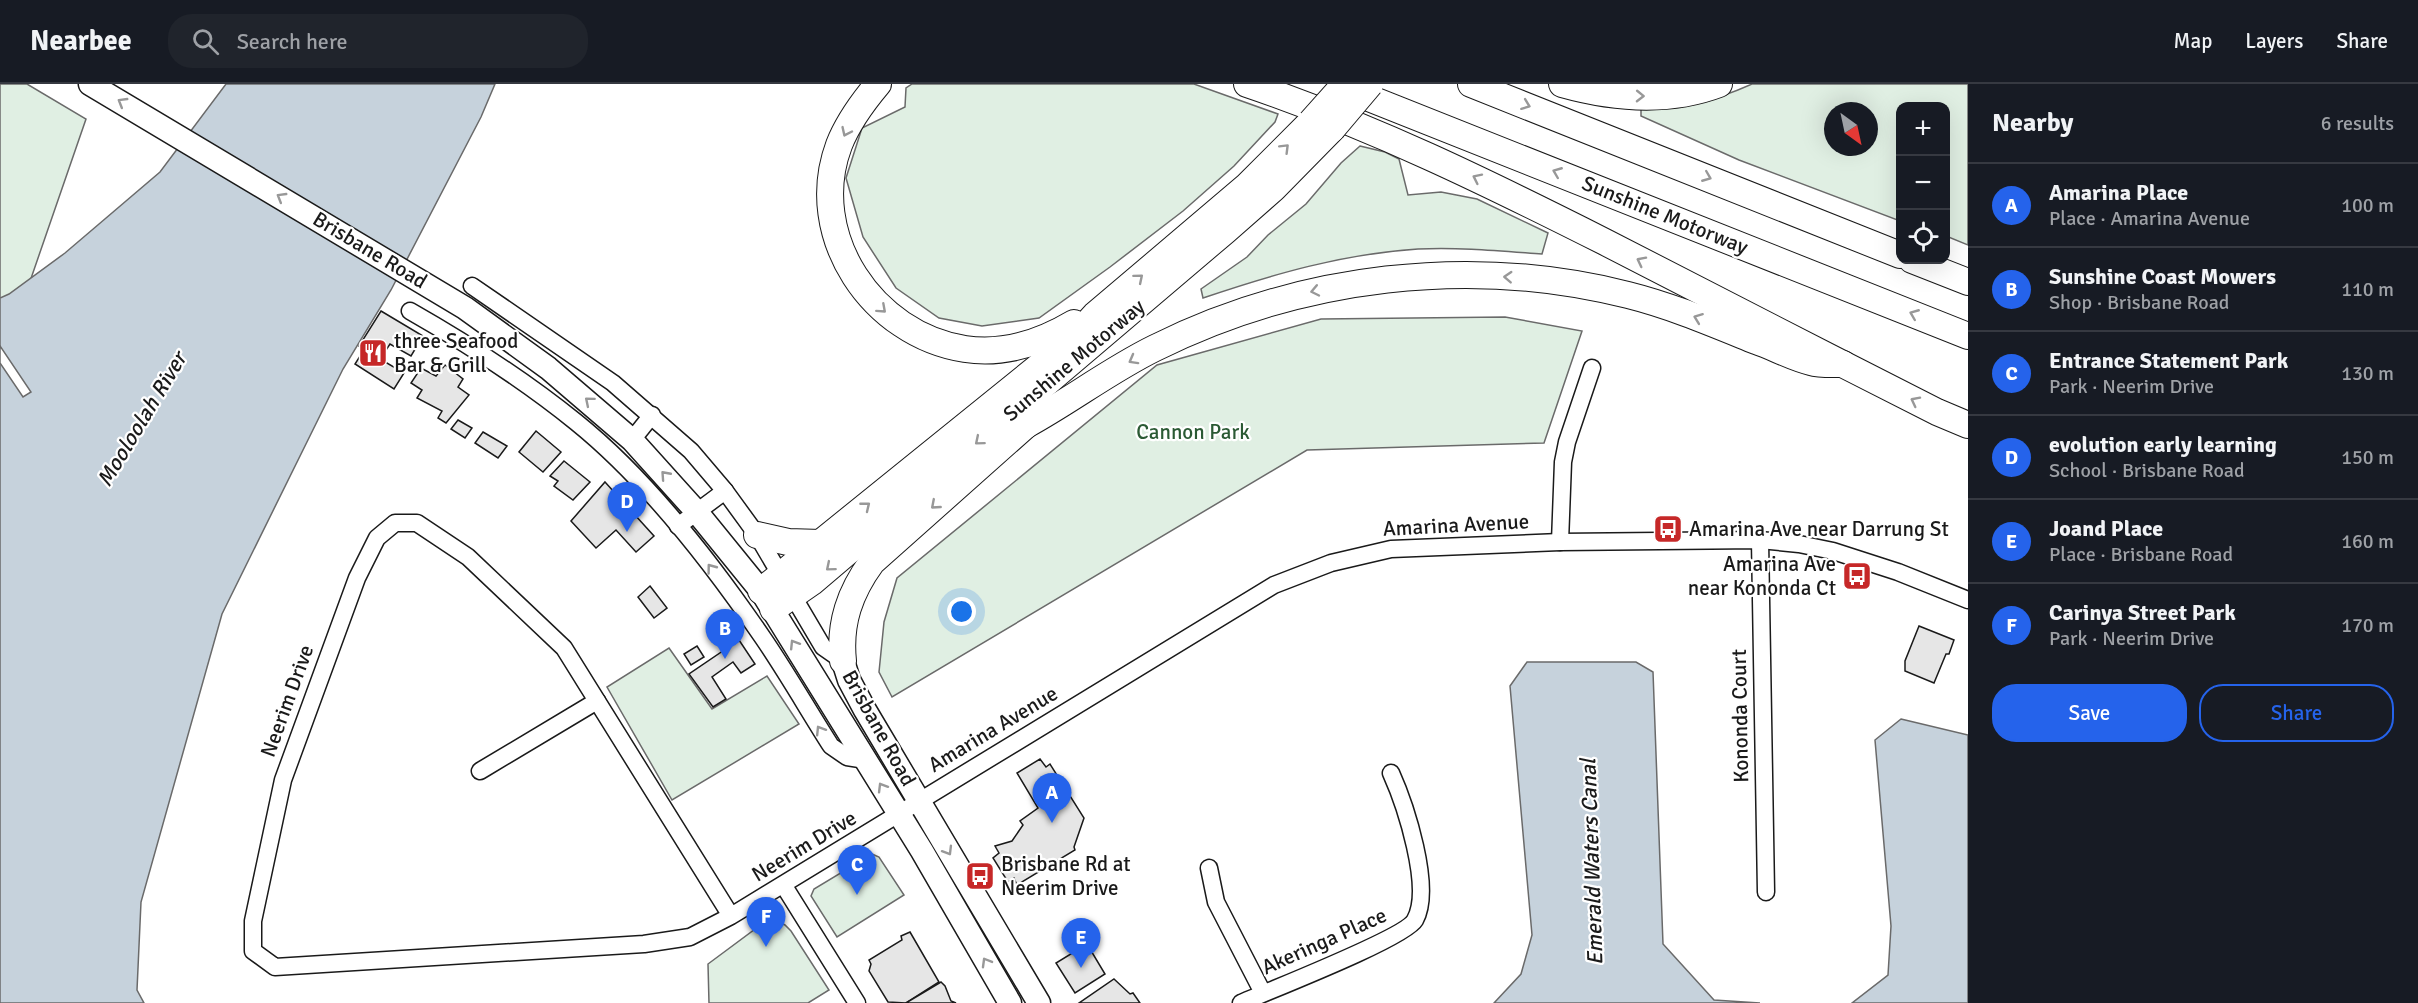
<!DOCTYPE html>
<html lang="en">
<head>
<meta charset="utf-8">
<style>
	:root { --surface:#171b24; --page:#20242c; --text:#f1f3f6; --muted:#9ea1a6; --line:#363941; --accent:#2563eb }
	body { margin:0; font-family:Signika,sans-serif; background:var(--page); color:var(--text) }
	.controls { position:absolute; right:18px; top:18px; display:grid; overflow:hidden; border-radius:12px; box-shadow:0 6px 24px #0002 }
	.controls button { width:54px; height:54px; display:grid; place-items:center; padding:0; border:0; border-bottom:2px solid var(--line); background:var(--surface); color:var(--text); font:30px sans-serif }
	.compass { position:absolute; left:1824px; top:18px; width:54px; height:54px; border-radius:50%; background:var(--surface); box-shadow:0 6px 24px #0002; rotate:147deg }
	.you { position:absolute; left:962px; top:528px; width:21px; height:21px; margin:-15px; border:4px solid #fff; border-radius:50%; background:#1a73e8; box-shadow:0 0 0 9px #1a73e833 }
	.badge { display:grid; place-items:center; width:39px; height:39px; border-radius:50%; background:var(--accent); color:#fff; font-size:20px; font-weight:700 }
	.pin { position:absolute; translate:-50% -50px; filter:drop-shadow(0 2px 3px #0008) }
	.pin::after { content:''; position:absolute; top:32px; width:21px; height:18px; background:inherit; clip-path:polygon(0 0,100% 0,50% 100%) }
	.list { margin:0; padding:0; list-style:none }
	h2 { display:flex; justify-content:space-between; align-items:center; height:78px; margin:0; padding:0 24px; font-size:26px }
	h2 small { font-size:20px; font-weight:400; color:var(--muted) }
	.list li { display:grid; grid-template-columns:39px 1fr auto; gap:18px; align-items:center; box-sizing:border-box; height:84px; padding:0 24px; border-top:2px solid var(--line) }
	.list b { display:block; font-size:22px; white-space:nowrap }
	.list p { margin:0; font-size:20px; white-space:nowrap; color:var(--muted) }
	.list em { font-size:20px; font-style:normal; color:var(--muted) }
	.actions { display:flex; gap:12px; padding:18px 24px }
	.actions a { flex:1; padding:14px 0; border:2px solid var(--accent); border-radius:24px; text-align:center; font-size:21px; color:var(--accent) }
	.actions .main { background:var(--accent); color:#fff }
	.icon { flex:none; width:33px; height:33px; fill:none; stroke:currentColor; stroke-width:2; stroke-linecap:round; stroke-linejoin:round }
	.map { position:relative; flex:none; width:1968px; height:919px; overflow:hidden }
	header { display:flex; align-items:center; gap:36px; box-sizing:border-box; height:84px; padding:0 30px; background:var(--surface); border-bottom:2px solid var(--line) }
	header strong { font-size:28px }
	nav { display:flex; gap:33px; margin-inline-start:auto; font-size:21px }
	.search { width:420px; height:54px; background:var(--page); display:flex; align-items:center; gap:15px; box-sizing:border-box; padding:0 21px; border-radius:24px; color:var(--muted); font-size:22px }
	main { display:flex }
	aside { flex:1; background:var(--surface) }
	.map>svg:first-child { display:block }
</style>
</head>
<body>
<header>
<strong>Nearbee</strong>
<div class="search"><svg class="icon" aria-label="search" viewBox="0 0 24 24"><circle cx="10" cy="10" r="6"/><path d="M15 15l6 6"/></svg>Search here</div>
<nav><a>Map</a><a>Layers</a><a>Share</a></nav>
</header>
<main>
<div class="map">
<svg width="1968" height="919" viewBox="0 0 1968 919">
	<rect width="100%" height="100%" fill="#fff"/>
	<g fill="#e0efe3" stroke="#6a6a6a" stroke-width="1.5" fill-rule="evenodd">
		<polygon points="0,0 27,0 86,35 17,235 0,246"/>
		<polygon points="912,0 1194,0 1278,30 1275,38 1234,82 1183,127 1110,183 1039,234 982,242 939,234 896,204 863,153 846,94 862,44 905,23 906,4"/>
		<path d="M1752,0h216v161l-22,-9v-130h-46v115l-161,-61 -98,-44v-8c44,-1 71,-6 111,-24zM1833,27h36v36h-36z"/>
		<path d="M1360,62l25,6 14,7 9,36 33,-3 36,7 71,34 -6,21c-41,-3 -83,-7 -124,-5 -76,5 -144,25 -215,49l-2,-9 46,-32 21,-22 38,-31 35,-41z"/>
		<polygon points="1505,233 1582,247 1544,359 1307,366 892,613 879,588 884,538 897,494 1157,281 1321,235"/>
		<polygon points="669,564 712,625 767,592 799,640 672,716 607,603"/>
		<polygon points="872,770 879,773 904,811 837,853 811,812 814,805"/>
		<polygon points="774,836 785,841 791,847 829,906 808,919 709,919 708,880 762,840"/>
	</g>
	<g fill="#c6d2dc" stroke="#6a6a6a" stroke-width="1.5">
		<polygon points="226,0 495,0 481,33 391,206 343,285 222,530 141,818 137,906 144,919 0,919 0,214 9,210 65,169 160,88"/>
		<polygon points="1527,578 1636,578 1653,588 1663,860 1714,916 1760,919 1494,919 1521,890 1532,851 1510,602"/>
		<polygon points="1901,635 1968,651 1968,919 1852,919 1888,891 1891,842 1875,656"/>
	</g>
	<polygon fill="#fff" stroke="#6a6a6a" stroke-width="1.5" points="0,262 31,308 23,313 0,279"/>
	<g fill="#e6e6e6" stroke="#1a1a1a" stroke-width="1.5">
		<polygon points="381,227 423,252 411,272 390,260 380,275 404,289 394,305 355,280 364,266 359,262"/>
		<polygon points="445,281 463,295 458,303 469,311 446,339 438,334 442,327 417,314 422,306 411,299 421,284 436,292"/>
		<polygon points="458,336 472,344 465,354 451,345"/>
		<polygon points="536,347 561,368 543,388 519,368"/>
		<polygon points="483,348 507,362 498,374 475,359"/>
		<polygon points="564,377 590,398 573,416 554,402 558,397 550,392"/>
		<polygon points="605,398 654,452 636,468 616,446 596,464 571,437"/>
		<polygon points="650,502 667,524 654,534 638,513"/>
		<polygon points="1919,542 1954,556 1949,570 1946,570 1934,599 1905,587 1905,577"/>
		<polygon points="739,556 755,580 741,589 733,578 712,593 726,615 713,623 689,590"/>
		<polygon points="697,562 704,573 691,581 684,570"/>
		<polygon points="1040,675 1046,683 1050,680 1084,734 1074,763 1075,766 1017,801 1014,794 1008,798 993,774 999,769 995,762 1012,757 1023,741 1020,737 1038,724 1017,689"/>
		<polygon points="910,848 939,898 906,919 888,918 869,887 871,880 869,876 902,856 901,852"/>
		<polygon points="1087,860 1105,890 1075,909 1056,879"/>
		<polygon points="1114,895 1130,910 1133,909 1140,919 1079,919"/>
		<polygon points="941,898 945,902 951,917 956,919 906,919"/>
	</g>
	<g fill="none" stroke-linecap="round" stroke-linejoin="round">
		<g stroke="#1a1a1a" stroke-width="19">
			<g id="minor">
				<polyline points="472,202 613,299 691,367 725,407 757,451 823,563 843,577"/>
				<path d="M410,227c58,33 114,69 166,111 72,58 135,140 187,216 24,35 45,72 68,108l16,11 19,3"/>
				<polyline points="632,356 652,331"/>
				<polyline points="678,442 725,407"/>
				<polyline points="1760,456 1766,808"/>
				<polyline points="1560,458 1563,378 1567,358 1592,284"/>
				<polyline points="480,687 597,617"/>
				<polyline points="1209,784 1216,818 1263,909"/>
				<polyline points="784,802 857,919"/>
				<polyline points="731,832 690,853 644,860 275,883 253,867 253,837 283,696 357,494 377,454 395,439 417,439 468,473 564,564 731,832 1274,501 1331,479 1391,465 1560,458 1760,456 1799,460 1833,467 1898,488 1968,516"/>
				<path d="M1241,919c27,-12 164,-65 174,-83 18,-32 -10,-116 -24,-147"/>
			</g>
		</g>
		<g stroke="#1a1a1a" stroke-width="25">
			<g id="major">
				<polyline points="90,0 465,224 548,284 632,356 696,427 761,507 922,767 1010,919"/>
				<polyline points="843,577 849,596 865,626 1039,919"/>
			</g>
		</g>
		<g stroke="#1a1a1a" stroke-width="28">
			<g id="highway">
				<path d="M878,0c-16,19 -30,38 -39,61 -34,91 34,190 126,204 39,6 77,-7 109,-26"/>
				<path d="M1247,0c127,43 239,98 358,158 111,57 221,114 332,170l31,13"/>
				<polyline points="1471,0 1900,171"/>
				<path d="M1562,0c50,14 107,19 157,0"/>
				<polyline points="1341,3 1968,252"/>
				<polyline points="1912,176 1968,198"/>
				<path d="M1026,341c44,-24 84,-55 129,-77 145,-72 315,-93 473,-53 44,11 86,29 128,46 18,6 37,17 55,21 10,3 22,2 32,2"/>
				<polyline points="757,451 788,458 821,459"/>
				<polyline points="761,507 1073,255 1095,231 1247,102 1311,38"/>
				<polyline points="773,525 812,498 1225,147 1274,104 1332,45"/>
				<path d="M843,577c-4,-38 7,-69 29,-99l154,-137 11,-13"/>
			</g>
		</g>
		<use href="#minor" stroke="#fff" stroke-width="16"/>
		<use href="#major" stroke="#fff" stroke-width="22"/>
		<use href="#highway" stroke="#fff" stroke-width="26"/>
		<g stroke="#1a1a1a" stroke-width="28" stroke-linecap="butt">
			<g id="highway-bridge">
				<polyline points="1311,38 1345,0"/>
				<polyline points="1332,45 1370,0"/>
			</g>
		</g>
		<use href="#highway-bridge" stroke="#fff" stroke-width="26"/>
	</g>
	<defs><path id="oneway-chevron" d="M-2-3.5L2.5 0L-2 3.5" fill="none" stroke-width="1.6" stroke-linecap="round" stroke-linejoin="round" transform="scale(1.5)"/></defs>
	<g stroke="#989898">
		<use href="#oneway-chevron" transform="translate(1640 12) rotate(1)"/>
		<use href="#oneway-chevron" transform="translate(122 18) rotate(-149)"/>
		<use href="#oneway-chevron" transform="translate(1526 21) rotate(21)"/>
		<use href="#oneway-chevron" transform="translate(846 48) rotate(115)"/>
		<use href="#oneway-chevron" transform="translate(1285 64) rotate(-45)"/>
		<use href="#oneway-chevron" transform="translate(1557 88) rotate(-158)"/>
		<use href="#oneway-chevron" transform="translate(1707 93) rotate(22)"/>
		<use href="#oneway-chevron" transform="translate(1477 94) rotate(-154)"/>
		<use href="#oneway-chevron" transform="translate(281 113) rotate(-149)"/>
		<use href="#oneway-chevron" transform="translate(1641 177) rotate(-153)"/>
		<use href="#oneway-chevron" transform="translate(1508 193) rotate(-177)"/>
		<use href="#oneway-chevron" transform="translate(1139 194) rotate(-40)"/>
		<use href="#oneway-chevron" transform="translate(1315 207) rotate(168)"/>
		<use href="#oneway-chevron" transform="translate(882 225) rotate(42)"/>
		<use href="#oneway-chevron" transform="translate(1914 230) rotate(-158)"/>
		<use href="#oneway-chevron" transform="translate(1698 234) rotate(-159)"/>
		<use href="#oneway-chevron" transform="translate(1133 276) rotate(151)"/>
		<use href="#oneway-chevron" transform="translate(589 317) rotate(-140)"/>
		<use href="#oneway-chevron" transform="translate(1915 317) rotate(-153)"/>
		<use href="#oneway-chevron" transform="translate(979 357) rotate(140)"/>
		<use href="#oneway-chevron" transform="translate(665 391) rotate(-132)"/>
		<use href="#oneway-chevron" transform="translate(935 421) rotate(139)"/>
		<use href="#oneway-chevron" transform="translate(866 422) rotate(-39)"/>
		<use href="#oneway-chevron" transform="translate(830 483) rotate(140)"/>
		<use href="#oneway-chevron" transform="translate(711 484) rotate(-127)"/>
		<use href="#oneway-chevron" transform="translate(794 560) rotate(-122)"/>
		<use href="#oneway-chevron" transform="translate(820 646) rotate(-122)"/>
		<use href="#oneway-chevron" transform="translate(882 703) rotate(-121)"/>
		<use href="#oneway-chevron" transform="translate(948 767) rotate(59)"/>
		<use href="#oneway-chevron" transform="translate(986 878) rotate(-120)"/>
	</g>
	<defs>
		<g id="restaurant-square" transform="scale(1.5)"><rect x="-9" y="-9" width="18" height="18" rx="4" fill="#c62828" stroke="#fff"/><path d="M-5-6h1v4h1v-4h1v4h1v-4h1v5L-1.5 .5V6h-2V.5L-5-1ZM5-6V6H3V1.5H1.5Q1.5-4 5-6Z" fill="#fff"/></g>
		<g id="bus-square" transform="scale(1.5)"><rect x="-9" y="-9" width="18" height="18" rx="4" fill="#c62828" stroke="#fff"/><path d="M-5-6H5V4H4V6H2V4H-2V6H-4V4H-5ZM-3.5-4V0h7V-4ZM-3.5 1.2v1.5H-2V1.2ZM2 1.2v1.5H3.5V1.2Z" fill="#fff"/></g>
	</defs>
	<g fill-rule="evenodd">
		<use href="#restaurant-square" x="373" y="269"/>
		<use href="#bus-square" x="1668" y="445"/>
		<use href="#bus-square" x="1857" y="492"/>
		<use href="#bus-square" x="980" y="792"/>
	</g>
	<g text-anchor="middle" stroke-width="4.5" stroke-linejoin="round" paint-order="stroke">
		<g font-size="21" fill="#1a1a1a" stroke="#fff">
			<text transform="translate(1665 131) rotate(22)" y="7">Sunshine Motorway</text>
			<text transform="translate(370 166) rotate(31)" y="7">Brisbane Road</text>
			<text transform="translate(1074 276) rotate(-40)" y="7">Sunshine Motorway</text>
			<text transform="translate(1456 441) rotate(-3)" y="7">Amarina Avenue</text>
			<text transform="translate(287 617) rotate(-70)" y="7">Neerim Drive</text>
			<text transform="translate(1740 632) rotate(-91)" y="7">Kononda Court</text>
			<text transform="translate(879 644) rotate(61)" y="7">Brisbane Road</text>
			<text transform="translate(993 645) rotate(-31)" y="7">Amarina Avenue</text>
			<text transform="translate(804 762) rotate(-31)" y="7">Neerim Drive</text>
			<text transform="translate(1324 857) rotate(-24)" y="7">Akeringa Place</text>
		</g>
		<g font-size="21" fill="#1a1a1a" stroke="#fff" text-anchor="start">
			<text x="394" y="264">three Seafood<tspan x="394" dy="24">Bar &amp; Grill</tspan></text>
			<text x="1689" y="452">Amarina Ave near Darrung St</text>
			<text x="1836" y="487" text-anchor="end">Amarina Ave<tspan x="1836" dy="24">near Kononda Ct</tspan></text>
			<text x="1001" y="787">Brisbane Rd at<tspan x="1001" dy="24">Neerim Drive</tspan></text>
		</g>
		<g font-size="21" fill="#2b5a34" stroke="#fff">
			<text x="1193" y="355">Cannon Park</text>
		</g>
		<g font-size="22" font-style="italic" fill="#1a1a1a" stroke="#fff">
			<text transform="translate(141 335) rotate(-59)" y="8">Mooloolah River</text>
			<text transform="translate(1591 778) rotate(-92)" y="8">Emerald Waters Canal</text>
		</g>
	</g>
</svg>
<div class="controls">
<button>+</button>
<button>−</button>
<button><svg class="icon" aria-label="locate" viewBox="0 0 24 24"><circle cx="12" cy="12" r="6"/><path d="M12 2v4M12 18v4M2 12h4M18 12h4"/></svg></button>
</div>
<svg class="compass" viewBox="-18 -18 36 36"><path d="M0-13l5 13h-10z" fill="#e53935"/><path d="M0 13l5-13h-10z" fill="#9ea1a6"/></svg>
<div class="you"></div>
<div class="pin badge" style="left:1052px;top:739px">A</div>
<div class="pin badge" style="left:725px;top:575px">B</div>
<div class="pin badge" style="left:857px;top:811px">C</div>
<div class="pin badge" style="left:627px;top:448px">D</div>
<div class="pin badge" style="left:1081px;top:884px">E</div>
<div class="pin badge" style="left:766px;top:863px">F</div>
</div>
<aside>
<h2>Nearby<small>6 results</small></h2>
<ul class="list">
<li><span class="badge">A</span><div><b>Amarina Place</b><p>Place · Amarina Avenue</p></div><em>100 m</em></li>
<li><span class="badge">B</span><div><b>Sunshine Coast Mowers</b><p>Shop · Brisbane Road</p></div><em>110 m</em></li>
<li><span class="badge">C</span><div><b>Entrance Statement Park</b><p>Park · Neerim Drive</p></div><em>130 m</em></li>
<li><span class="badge">D</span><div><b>evolution early learning</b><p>School · Brisbane Road</p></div><em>150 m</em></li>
<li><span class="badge">E</span><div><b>Joand Place</b><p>Place · Brisbane Road</p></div><em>160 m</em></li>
<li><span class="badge">F</span><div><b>Carinya Street Park</b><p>Park · Neerim Drive</p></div><em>170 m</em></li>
</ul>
<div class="actions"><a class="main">Save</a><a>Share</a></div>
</aside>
</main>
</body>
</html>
